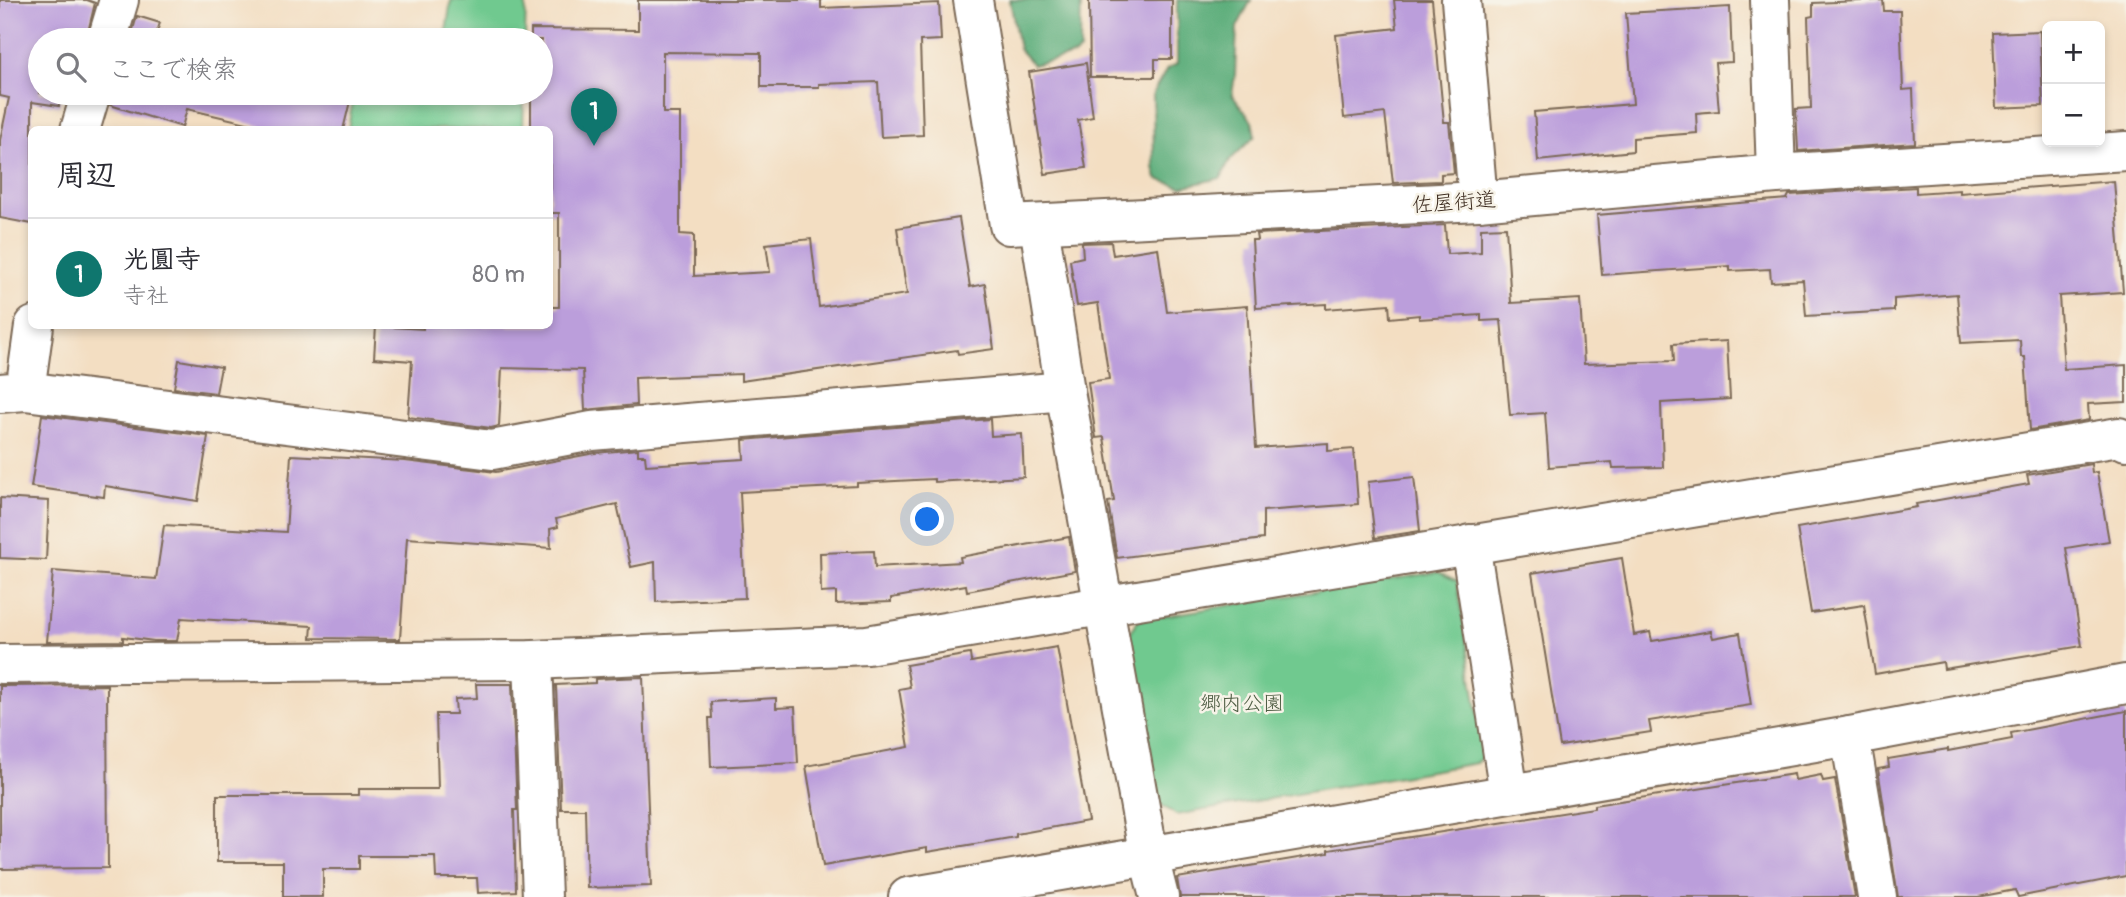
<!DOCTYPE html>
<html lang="ja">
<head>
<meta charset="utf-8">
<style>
	:root { --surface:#fff; --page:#f7f7f7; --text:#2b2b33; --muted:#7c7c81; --line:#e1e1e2; --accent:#0f766e }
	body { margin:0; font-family:Pangolin,"Klee One",sans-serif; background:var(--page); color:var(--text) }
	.controls { position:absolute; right:21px; top:21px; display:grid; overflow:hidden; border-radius:10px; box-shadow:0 4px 10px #0003 }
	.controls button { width:63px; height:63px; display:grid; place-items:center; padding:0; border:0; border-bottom:2px solid var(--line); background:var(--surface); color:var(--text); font:35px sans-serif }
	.you { position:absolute; left:928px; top:520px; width:24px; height:24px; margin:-18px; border:5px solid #fff; border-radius:50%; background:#1a73e8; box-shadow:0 0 0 10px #1a73e833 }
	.badge { display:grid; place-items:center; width:46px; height:46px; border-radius:50%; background:var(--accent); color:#fff; font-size:23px; font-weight:700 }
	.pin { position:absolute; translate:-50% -58px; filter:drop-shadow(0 2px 4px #0008) }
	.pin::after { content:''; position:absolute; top:37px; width:24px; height:21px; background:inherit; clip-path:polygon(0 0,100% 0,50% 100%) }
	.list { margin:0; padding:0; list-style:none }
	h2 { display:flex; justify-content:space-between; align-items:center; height:91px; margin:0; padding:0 28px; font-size:30px }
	h2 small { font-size:23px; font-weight:400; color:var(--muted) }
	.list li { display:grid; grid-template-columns:46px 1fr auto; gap:21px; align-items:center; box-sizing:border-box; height:112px; padding:0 28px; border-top:2px solid var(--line) }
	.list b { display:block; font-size:26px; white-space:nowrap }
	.list p { margin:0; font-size:23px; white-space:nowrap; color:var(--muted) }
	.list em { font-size:23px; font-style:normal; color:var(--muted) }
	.icon { flex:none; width:38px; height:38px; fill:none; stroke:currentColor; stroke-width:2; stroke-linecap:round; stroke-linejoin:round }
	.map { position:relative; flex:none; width:2126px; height:897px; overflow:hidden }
	.search { position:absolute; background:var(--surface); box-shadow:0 4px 10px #0003; left:28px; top:28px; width:525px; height:77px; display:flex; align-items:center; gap:18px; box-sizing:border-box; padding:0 24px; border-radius:38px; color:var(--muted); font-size:26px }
	.panel { position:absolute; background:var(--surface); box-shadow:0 4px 10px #0003; left:28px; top:126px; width:525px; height:203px; border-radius:10px }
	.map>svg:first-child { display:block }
</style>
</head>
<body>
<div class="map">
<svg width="2126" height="897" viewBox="0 0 2126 897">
	<rect width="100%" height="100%" fill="#f7f3e8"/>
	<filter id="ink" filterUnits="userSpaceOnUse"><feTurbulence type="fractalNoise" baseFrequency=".0143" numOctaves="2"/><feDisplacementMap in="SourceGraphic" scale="14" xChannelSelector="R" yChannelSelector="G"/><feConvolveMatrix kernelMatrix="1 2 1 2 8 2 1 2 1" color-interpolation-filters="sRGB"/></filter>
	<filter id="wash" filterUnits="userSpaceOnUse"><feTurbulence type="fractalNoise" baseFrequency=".00686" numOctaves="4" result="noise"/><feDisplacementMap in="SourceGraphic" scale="28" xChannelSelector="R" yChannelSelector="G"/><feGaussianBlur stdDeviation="1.57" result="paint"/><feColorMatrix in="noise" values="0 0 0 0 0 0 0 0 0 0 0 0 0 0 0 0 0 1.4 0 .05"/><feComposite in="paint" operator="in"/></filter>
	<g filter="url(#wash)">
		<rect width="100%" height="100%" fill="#f3dec2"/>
		<g fill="#70c98f" stroke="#567a56" stroke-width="2">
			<polygon points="451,0 526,0 525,40 362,40 364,30 445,39"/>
			<polygon points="354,93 524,93 523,129 348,129"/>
			<polygon points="1438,572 1457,581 1484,755 1476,763 1176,815 1159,803 1126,638 1138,620"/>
		</g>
		<g fill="#5cad7a" stroke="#4c6c4c" stroke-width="2">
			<polygon points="1010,0 1081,0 1080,50 1075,55 1033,65 1019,49"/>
			<polygon points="1177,0 1251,0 1237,27 1235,75 1232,95 1252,121 1255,136 1230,160 1221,178 1182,187 1157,179 1154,167 1153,93 1167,69 1177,64"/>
		</g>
		<g id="blocks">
			<g fill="#bb9edb">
				<polygon points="0,0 87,0 95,3 86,40 40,40 40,93 61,93 59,106 32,102 32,224 0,218 0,140 9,98 0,96"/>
				<polygon points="638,0 821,0 821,8 939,3 941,40 920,41 923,135 881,137 878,82 819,84 819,87 761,87 761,53 663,52 663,113 680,113 680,234 694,235 694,276 770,272 766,244 811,239 819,307 907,294 897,228 959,218 970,287 985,284 994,349 958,354 957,350 741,381 741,374 635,378 636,405 585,410 583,370 502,368 499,426 491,428 408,417 412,361 374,358 376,326 423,329 423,326 550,326 550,307 559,307 559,213 550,213 550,130 531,130 531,93 541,93 541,40 531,40 531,29 638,30"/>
				<polygon points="1089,0 1172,0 1172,59 1155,59 1155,77 1090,77"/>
				<polygon points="1394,0 1432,0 1444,122 1449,122 1454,173 1441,174 1441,181 1393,183 1385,113 1344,118 1336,35 1397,28"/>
				<polygon points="1883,0 1884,11 1900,11 1903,90 1913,89 1915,143 1798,151 1796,109 1811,108 1808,17 1813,16 1813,3"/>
				<polygon points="1730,7 1732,62 1715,63 1719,111 1696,113 1697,133 1633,138 1633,151 1538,161 1534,112 1633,104 1626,13"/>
				<polygon points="137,16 160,23 154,40 130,40"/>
				<polygon points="2040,31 2043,106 1996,108 1993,33"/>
				<polygon points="1086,63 1093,117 1078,120 1086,168 1045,174 1029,72"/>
				<polygon points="112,93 352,93 343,130 277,130 187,109 182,127 110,105"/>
				<polygon points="2114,181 2123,292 2059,296 2064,369 2126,365 2126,402 2088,404 2089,420 2030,430 2025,357 2021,357 2020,340 1961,343 1957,294 1894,299 1894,311 1806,316 1803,280 1771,282 1770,269 1730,271 1730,266 1602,275 1597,215 1787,199 1789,195 1916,187 1916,193 1960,190 1960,193"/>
				<polygon points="1445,225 1447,254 1481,252 1481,228 1506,227 1511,303 1580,299 1584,364 1674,361 1673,344 1727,341 1730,399 1661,403 1663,467 1613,468 1612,462 1549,467 1545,413 1510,415 1501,320 1481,321 1481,315 1419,319 1419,315 1390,318 1389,304 1326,309 1326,304 1256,308 1252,240 1257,240 1256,234"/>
				<polygon points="1111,242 1113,255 1158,248 1167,312 1247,306 1256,448 1328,443 1328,451 1354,449 1358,504 1263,511 1263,539 1117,558 1108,502 1114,501 1104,437 1096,438 1088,382 1109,379 1098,303 1077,306 1070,260 1083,257 1082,243"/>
				<polygon points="179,360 221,367 216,393 174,388"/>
				<polygon points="42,415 208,436 198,501 105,486 104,497 31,487"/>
				<polygon points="990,419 991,436 1022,434 1024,477 934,482 934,479 857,483 857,486 740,492 745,598 656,602 655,562 631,567 617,504 556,519 558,527 550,529 551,548 407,538 400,639 311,638 312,626 181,618 177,641 154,641 123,637 123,641 47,642 53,571 156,579 164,525 286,532 291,455 405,461 496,472 595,453 638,449 638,455 645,455 646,465 744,459 743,440"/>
				<polygon points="2091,464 2092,473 2097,472 2109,541 2066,548 2082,646 1944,669 1943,662 1875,674 1864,605 1811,613 1797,528 1917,507 1916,504 2029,484 2027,475"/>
				<polygon points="1414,477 1420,531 1375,538 1368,482"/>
				<polygon points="0,498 49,501 46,560 0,558"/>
				<polygon points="1069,537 1075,571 967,591 966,585 891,598 891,602 836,604 836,592 821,593 820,553 874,551 875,567 961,562 960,557"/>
				<polygon points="1622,558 1634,635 1650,632 1652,641 1711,631 1713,638 1740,633 1751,705 1649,721 1651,732 1560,746 1532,573"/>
				<polygon points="1057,647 1088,821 1016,834 1016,837 927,852 927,848 823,866 806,766 909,747 899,689 910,687 906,665 970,654 971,662"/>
				<polygon points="643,677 651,886 587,888 585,809 561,809 556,685 595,683 595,679"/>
				<polygon points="476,684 512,684 517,810 514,810 516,891 478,893 477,878 436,878 435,856 359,856 359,869 323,869 323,897 283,897 283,862 217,862 217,795 359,795 359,789 438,789 436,714 456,714 455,699 477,698"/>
				<polygon points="107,685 108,868 0,869 0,686"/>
				<polygon points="776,698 776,708 795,707 798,763 711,767 709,718 712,718 711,702"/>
				<polygon points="2126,711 2126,876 2018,897 2015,890 1978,897 1898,897 1878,769 1889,767 1888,759 1948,749 1948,751 2012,739 2011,733"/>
				<polygon points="1794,774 1795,780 1821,775 1823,781 1835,779 1855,897 1180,897 1177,878 1328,853 1328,850 1594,808 1594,805"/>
			</g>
		</g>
	</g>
	<g filter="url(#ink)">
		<use href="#blocks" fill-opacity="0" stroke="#7b6957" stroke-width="2"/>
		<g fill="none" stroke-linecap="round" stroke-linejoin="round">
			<g stroke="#7b6957" stroke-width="42">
				<g id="street">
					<polyline points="973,0 1009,225 1478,201 1776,174 2126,151"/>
					<polyline points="1461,0 1478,201"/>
					<polyline points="1770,0 1776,174"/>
					<polyline points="107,40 119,0"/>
					<polyline points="80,130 91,93"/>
					<polyline points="1039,225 1065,391 1149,857 1159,897"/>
					<polyline points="25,391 34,326"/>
					<polyline points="0,393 25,391 492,450 592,431 1065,391"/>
					<polyline points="1470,544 1509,793"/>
					<polyline points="533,660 542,897"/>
					<polyline points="0,664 533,660 867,645 2119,437 2126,441"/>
					<polyline points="1850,736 1877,897"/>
					<polyline points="908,897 1850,736 2126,684"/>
				</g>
			</g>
			<use href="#street" stroke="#fff" stroke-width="38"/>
		</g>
	</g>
	<g text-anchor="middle" stroke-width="5" stroke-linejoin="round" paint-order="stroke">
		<g font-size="21" fill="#3b2a1e" stroke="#f7f3e8">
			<text transform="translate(1454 202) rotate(-4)" y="7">佐屋街道</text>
		</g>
		<g font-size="21" fill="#4b5a40" stroke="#f7f3e8">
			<text x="1242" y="710">郷内公園</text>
		</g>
	</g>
</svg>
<div class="controls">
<button>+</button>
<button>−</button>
</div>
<div class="you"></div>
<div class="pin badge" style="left:594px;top:146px">1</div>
<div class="search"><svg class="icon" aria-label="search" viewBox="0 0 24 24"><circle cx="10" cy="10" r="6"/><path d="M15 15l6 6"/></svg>ここで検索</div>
<section class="panel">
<h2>周辺<small></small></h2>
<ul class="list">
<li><span class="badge">1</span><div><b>光圓寺</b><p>寺社</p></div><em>80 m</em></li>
</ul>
</section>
</div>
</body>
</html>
